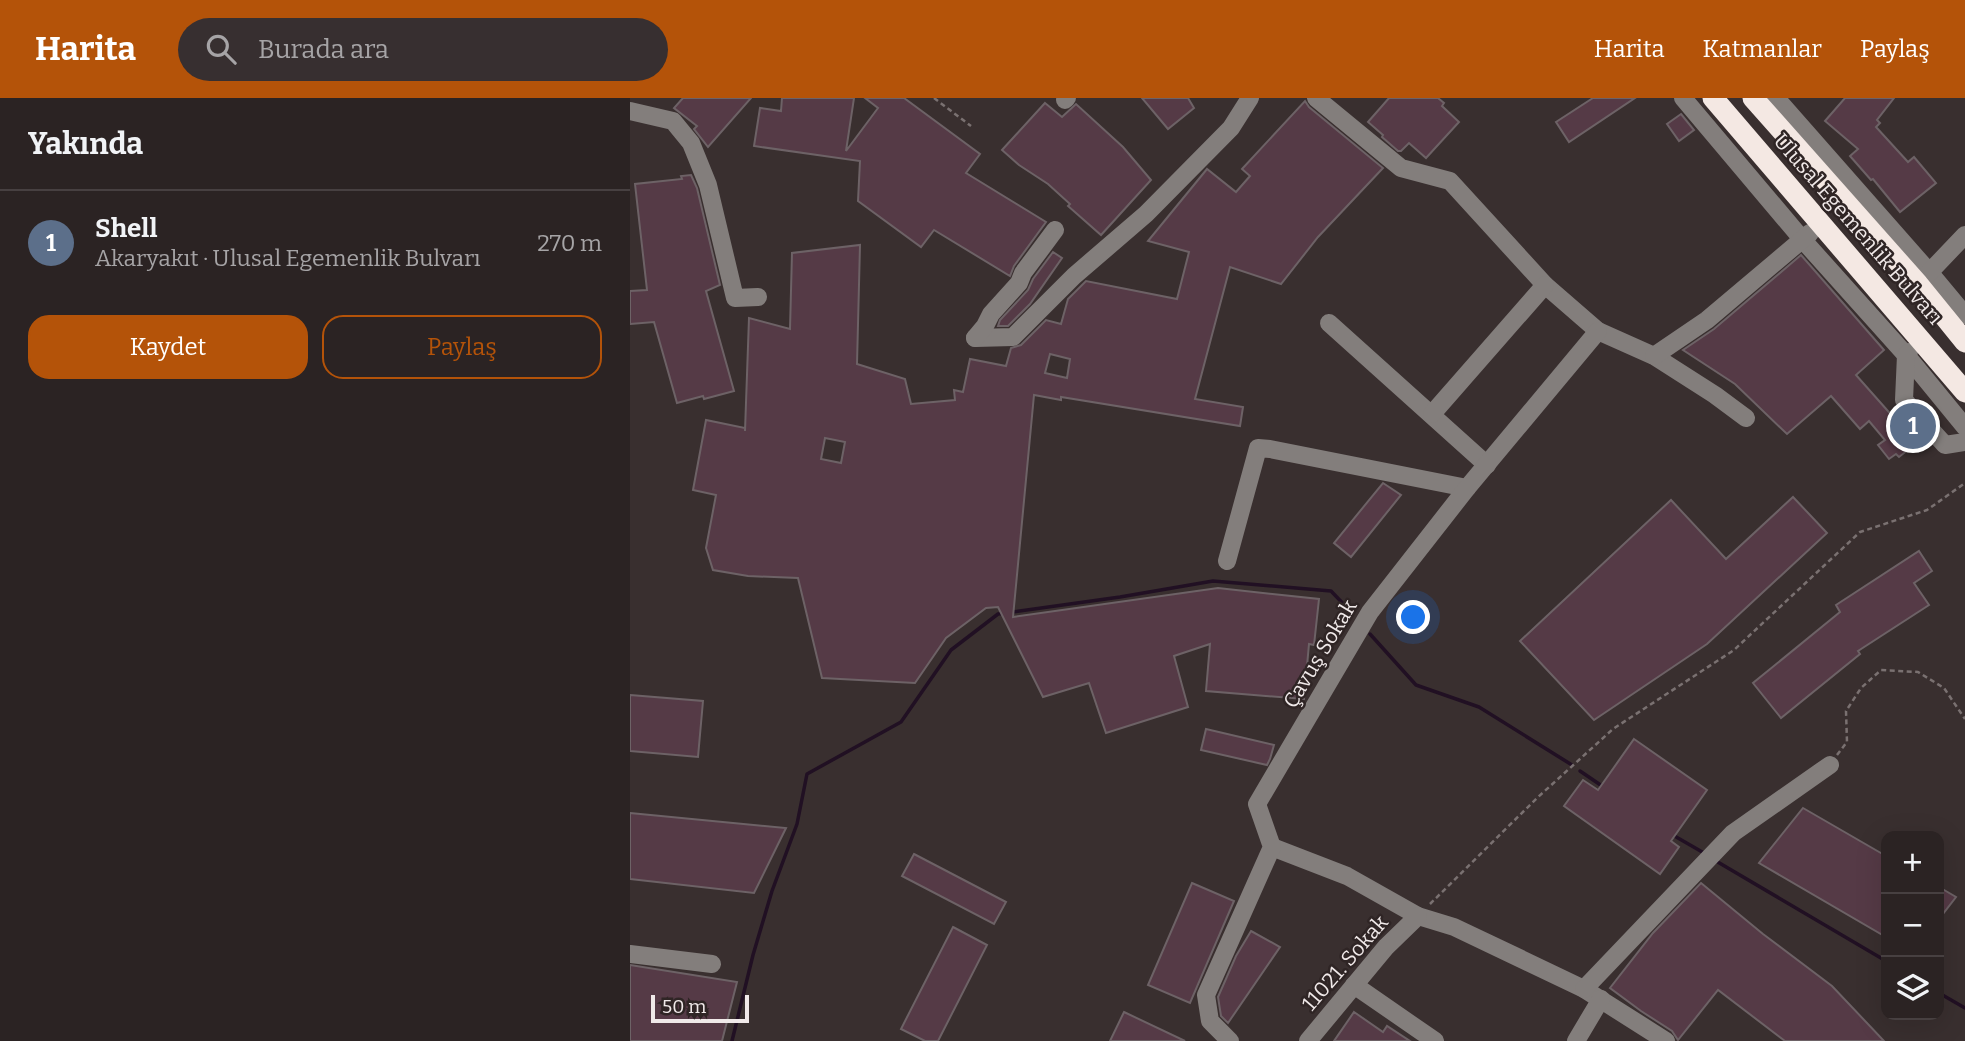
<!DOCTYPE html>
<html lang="tr">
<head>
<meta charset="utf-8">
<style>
	:root { --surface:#2b2323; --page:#372f30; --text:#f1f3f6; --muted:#a6a4a6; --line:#474041; --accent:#b45309 }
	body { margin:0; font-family:Bitter,serif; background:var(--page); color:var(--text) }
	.controls { position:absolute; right:21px; bottom:21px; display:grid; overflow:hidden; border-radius:14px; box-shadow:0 7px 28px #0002 }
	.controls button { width:63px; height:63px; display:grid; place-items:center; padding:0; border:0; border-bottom:2px solid var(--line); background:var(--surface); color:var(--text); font:35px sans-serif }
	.scale { position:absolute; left:21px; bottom:18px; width:98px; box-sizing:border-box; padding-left:7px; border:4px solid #f0e9e9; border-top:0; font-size:19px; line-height:24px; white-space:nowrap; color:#f0e9e9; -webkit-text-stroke:5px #2f2525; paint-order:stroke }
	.you { position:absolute; left:784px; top:520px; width:24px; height:24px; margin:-18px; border:5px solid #fff; border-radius:50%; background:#1a73e8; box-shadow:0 0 0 10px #1a73e833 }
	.badge { display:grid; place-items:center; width:46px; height:46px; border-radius:50%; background:var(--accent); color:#fff; font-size:23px; font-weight:700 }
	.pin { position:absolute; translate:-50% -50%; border:4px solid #fff; box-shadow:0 2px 7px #0006 }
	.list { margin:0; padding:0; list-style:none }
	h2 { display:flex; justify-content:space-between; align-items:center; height:91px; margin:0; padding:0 28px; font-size:30px }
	h2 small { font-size:23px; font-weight:400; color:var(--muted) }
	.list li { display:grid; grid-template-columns:46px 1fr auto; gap:21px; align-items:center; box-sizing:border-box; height:105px; padding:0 28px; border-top:2px solid var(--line) }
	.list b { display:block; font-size:26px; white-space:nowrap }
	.list p { margin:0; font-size:23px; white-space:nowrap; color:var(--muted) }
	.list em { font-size:23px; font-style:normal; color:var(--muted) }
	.actions { display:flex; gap:14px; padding:21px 28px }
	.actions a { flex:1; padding:16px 0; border:2px solid var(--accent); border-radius:21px; text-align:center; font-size:24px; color:var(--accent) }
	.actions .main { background:var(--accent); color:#fff }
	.icon { flex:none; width:38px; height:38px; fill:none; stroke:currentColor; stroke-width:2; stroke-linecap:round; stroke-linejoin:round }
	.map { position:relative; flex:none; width:1335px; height:943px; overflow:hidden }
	header { display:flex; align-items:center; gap:42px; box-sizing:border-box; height:98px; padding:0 35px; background:var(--accent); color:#fff }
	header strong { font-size:33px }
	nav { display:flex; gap:38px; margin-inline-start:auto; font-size:24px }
	.search { width:490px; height:63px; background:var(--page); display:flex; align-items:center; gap:18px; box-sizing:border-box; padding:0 24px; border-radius:38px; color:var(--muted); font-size:26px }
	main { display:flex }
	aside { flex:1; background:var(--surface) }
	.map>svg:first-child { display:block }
</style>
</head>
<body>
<header>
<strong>Harita</strong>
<div class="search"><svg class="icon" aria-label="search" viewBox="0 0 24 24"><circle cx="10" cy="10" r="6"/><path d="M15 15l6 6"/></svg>Burada ara</div>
<nav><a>Harita</a><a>Katmanlar</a><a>Paylaş</a></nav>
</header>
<main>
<aside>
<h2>Yakında<small></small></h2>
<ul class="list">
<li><span class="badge" style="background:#5c6f8a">1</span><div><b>Shell</b><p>Akaryakıt · Ulusal Egemenlik Bulvarı</p></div><em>270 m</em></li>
</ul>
<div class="actions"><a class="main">Kaydet</a><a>Paylaş</a></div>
</aside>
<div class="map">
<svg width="1335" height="943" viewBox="0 0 1335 943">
	<rect width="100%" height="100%" fill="#392f2f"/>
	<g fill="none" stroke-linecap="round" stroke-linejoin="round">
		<g stroke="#211023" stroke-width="3.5">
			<polyline points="740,536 786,587 849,609 942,667"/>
			<polyline points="950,673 975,690"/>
			<polyline points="1041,736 1074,755"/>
			<polyline points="1086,763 1256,863"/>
			<polyline points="1309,895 1335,910"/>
			<polyline points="102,943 123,857 142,793 167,726 177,676 271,624 321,552 368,516 490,499 583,483 701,493 722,515"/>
		</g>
	</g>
	<g fill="#553a46" stroke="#6d6266" stroke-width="2" fill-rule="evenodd">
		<polygon points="53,0 121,0 78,49 64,31 67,28 44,10"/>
		<polygon points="152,0 224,0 216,53 248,10 235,0 274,0 350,56 336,75 416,124 384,168 380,178 304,132 291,149 228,103 230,63 124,48 130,10 151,13"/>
		<polygon points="512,0 558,0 564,10 538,31"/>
		<polygon points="759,0 808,0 814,5 812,8 829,24 796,60 779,45 771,53 768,53 752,39 753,37 738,24"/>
		<polygon points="963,0 1005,0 939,44 926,24"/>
		<polygon points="1215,0 1264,0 1247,22 1250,25 1246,29 1278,64 1284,59 1306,85 1270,114 1243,81 1241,82 1220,58 1228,51 1195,23"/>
		<path d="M675,3l4,6 74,61 -65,69 -37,47 -51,-17 -35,132 48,8 -3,19 -179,-29v3l-27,-5 -21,222 205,-29 101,11 -5,46 -5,-1 -5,55 -98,-8 4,-47 -36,12 14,51 -82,26 -17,-50 -46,14 -45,-90 -12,1 -40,30 -31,45 -93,-5 -24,-100 -50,-2 -35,-6 -7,-22 10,-53 -23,-5 13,-70 39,8v3l4,-113 41,11 2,-76 68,-8 -3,119 48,15 6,25 44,-4 -1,-10 9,2 7,-33 36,7 5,-18 10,-3 25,-25 15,4 7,-25 18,-18 91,18 12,-47 -41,-11 59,-72 29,23 14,-16 -8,-7zM420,256l20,5 -3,19 -22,-5zM195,340l20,4 -4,21 -20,-4z"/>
		<polygon points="415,5 432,19 446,6 493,49 521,82 471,137 438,108 440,106 418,86 389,67 372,52"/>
		<polygon points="1051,16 1064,32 1049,43 1037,26"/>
		<polygon points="61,77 67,90 90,187 76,193 104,293 74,301 73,298 47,305 24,224 0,226 0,193 17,192 5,86 52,81 51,78"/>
		<polygon points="423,154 432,160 400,206 378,228 368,228 370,222 398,192 403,181"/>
		<polygon points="1171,157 1254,252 1226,277 1265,321 1271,316 1293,340 1269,359 1266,356 1259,361 1248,347 1255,342 1239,323 1230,331 1201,298 1157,336 1105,286 1053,252 1084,231"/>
		<polygon points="753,385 771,397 721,459 704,445"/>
		<polygon points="1163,399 1197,435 1077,546 964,622 890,543 1041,402 1096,461"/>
		<polygon points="1289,453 1302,473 1284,485 1299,507 1228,553 1230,556 1151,620 1123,585 1210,514 1206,507"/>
		<polygon points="0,597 73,603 68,659 0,653"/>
		<polygon points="576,631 644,647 640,661 637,667 571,652"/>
		<polygon points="1004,641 1077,692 1041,743 1049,749 1030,776 934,708 953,682 968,692"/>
		<polygon points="1173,710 1256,758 1256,839 1129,765"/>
		<polygon points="0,715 156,730 124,795 0,781"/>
		<polygon points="284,756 376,804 364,826 272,778"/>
		<polygon points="562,785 604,803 560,905 518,887"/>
		<polygon points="1071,785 1133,836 1202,888 1254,943 1155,943 1088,892 1048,942 1042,933 1011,913 980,890 1023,835"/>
		<polygon points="1309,789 1326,799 1309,821"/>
		<polygon points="323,829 357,847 308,943 295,943 271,931"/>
		<polygon points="621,833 650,849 598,925 591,918 588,899 606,858"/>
		<polygon points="0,867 107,884 92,943 0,943"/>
		<polygon points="494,914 555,943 480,943"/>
		<polygon points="724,914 753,934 757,928 780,943 704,943"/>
	</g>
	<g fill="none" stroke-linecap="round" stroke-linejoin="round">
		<g stroke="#7a7171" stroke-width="2.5" stroke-dasharray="5 3.5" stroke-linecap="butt">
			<polyline points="304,0 341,28"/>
			<polyline points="1207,657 1217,644 1216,613 1231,590 1251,572 1288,574 1314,590 1335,621"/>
			<polyline points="800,806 907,700 983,631 1104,552 1230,434 1297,412 1335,385"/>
		</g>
		<g stroke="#837e7c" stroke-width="18">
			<polyline points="686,0 771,70 820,83 915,187 968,233 1024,258 1085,297 1116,320"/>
			<polyline points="1053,0 1172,141 1276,257 1335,329"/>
			<polyline points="1146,0 1300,175 1335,217"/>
			<polyline points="435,2 437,0"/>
			<polyline points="0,13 43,23 61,45 78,87 105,200 128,199"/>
			<polyline points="1293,181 1335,137"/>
			<polyline points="699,225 857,367"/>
			<polyline points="345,240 383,239 444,178 516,116 601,30 620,0"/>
			<polyline points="345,240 355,228 361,216 389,185 393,175 425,132"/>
			<polyline points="1279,254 1276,257 1274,302 1315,347 1335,344"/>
			<polyline points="1024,258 1077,222 1180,135"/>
			<polyline points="802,316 915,187"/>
			<polyline points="597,463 628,350 640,351 837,390"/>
			<polyline points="642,749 717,778 788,818 824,829 954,891 1036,943"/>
			<polyline points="0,856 82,866"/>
			<polyline points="724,887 805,943"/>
			<polyline points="954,891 1103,735 1200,667"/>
			<polyline points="600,943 580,923 576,897 642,749 627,706 740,514 837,390 968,233"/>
			<polyline points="678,943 756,849 788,818"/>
			<polyline points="946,943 971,901"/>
		</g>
		<g stroke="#f4e8e3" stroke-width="21">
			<polyline points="1083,0 1335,294"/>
			<polyline points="1123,0 1288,186 1335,244"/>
		</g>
	</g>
	<g text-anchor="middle" stroke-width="5" stroke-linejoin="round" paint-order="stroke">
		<g font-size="21" fill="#f0e9e9" stroke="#2f2525">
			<text transform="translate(1228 131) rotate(49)" y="7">Ulusal Egemenlik Bulvarı</text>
			<text transform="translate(690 556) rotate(-59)" y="7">Çavuş Sokak</text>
			<text transform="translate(715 865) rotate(-49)" y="7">11021. Sokak</text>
		</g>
	</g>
</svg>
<div class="controls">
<button>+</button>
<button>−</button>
<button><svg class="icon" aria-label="layers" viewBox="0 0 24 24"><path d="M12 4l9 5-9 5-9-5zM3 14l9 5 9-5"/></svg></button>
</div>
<div class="scale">50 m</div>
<div class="you"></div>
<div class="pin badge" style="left:1283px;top:328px;background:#5c6f8a">1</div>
</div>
</main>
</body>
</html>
